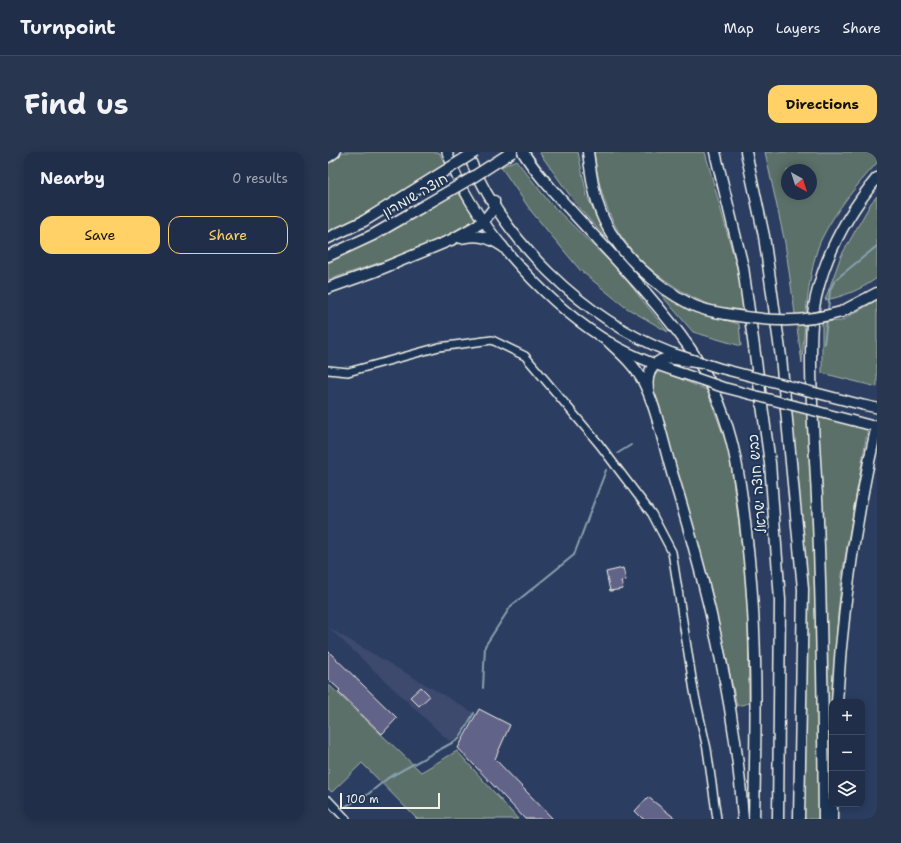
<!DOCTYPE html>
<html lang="en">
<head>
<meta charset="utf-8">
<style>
	:root { --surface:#202e49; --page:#283650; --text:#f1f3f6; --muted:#a2a8b4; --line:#3d4a61; --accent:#ffd166 }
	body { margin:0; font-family:"Shantell Sans","Playpen Sans Hebrew",sans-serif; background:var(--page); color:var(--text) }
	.controls { position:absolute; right:12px; bottom:12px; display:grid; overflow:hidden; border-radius:8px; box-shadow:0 2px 10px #0003 }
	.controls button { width:36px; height:36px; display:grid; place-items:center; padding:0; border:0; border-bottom:1px solid var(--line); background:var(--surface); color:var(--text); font:20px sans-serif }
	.compass { position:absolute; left:453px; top:12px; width:36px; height:36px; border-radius:50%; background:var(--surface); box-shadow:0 2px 10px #0003; rotate:141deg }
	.scale { position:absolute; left:12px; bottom:10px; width:100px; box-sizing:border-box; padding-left:4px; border:2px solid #f4f1e8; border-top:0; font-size:11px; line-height:14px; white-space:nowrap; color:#f4f1e8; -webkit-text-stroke:3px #1d3557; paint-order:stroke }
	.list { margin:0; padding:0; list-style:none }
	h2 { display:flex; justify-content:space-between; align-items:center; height:52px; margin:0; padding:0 16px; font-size:17px }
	h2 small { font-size:13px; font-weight:400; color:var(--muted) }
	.actions { display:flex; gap:8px; padding:12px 16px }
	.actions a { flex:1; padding:9px 0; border:1px solid var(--accent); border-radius:12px; text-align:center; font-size:14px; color:var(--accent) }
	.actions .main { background:var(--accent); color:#111 }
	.icon { flex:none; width:22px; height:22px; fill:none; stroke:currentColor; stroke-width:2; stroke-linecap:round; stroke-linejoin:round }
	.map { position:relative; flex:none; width:549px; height:667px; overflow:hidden; border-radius:12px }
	header { display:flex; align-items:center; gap:24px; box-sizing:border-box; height:56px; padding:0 20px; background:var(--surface); border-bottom:1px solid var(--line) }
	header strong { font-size:19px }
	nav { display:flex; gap:22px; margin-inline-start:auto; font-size:14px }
	.intro { display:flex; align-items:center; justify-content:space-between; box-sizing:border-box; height:96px; padding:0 24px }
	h1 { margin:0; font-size:28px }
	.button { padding:10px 18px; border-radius:12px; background:var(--accent); color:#111; font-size:14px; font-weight:700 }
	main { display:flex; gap:24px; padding:0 24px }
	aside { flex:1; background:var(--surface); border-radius:12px; box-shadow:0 2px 10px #0003 }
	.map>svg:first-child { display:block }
</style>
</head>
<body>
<header>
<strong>Turnpoint</strong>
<nav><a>Map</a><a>Layers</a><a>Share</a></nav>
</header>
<div class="intro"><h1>Find us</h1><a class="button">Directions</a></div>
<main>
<aside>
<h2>Nearby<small>0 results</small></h2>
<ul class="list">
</ul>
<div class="actions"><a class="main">Save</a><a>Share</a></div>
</aside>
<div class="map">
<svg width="549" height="667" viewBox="0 0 549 667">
	<rect width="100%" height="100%" fill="#2b3e61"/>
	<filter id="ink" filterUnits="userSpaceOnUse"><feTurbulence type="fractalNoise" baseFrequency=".025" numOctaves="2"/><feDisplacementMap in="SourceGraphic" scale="8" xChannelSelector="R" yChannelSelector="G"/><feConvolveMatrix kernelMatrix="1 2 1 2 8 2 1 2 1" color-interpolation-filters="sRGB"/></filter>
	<g filter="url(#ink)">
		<polygon fill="#3c496d" points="1,476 146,561 134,585 121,589"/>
		<g fill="#5b706b" stroke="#a8b0aa" fill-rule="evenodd">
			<polygon points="9,0 111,0 117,12 37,64 0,81 0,7"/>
			<polygon points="211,0 250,0 259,44 278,86 251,56"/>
			<path d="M266,0h111l33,120 6,39c-10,-2 -21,-2 -30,-5 -16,-5 -30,-13 -43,-22 -50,-32 -70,-74 -77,-132z"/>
			<path d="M437,0h112v11c-21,23 -42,48 -56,77 -13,28 -17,91 -19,123l-17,-120zM459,18h24v24h-24z"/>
			<polygon points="188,8 221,50 291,119 340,180 297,155 252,118 203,59 173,15"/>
			<polygon points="130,40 149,69 86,99 0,128 0,109 39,91"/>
			<path d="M549,44v82c-15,11 -34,19 -52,22l16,-44 30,-53z"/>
			<polygon points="323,131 360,158 411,172 413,194 365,180"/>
			<polygon points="549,148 549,235 494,221 494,170 513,169"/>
			<path d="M333,219l46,19 22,61 13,96 6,53 1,103 -12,3 -28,-126 -58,-189c1,-10 0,-16 10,-20z"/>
			<polygon points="463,256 540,276 514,423 510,462 498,667 476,667 477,581"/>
			<polygon points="0,532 93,620 129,599 190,667 89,667 34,611 4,640 0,637"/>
		</g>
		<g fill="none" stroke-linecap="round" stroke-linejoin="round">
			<g stroke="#88a1ad" stroke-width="2">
				<polyline points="500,159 502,138 507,128 549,94"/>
				<polyline points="496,192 499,168"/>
				<polyline points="290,301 303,293"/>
				<polyline points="155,536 157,494 183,454 246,403 278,318"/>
				<polyline points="18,654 39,643 60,626 131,587 146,561"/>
			</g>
		</g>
		<g fill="#626488" stroke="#f4f1e8">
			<polygon points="295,416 298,428 293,429 295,437 282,439 278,420"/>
			<polygon points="0,499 69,566 54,582 10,540 12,538 0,527"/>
			<polygon points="93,535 102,544 91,554 82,545"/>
			<polygon points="151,557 182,573 167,607 225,667 197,667 130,596"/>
			<polygon points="320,645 348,667 315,667 307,659"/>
		</g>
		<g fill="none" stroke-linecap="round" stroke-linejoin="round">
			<g stroke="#f4f1e8" stroke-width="10">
				<g id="minor">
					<polyline points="0,218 20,220 111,195 164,188 197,204 271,292 324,362 344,400 366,539 379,597 389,667"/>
					<polyline points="0,648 18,667"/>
				</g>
			</g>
			<g stroke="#f4f1e8" stroke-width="12">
				<g id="major">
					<path d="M119,0c22,67 95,147 154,185 25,17 54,28 83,37"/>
					<path d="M139,0c35,88 116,167 205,201"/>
					<polyline points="535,253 549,256"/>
					<polyline points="530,270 549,275"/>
				</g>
			</g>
			<g stroke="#f4f1e8" stroke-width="13">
				<g id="highway">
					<path d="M195,0c14,23 34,43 52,63 39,43 81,85 114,132 42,60 51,123 58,194 11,92 9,185 7,278"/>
					<path d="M260,0c3,23 6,47 16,68 16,35 53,67 86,84 12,6 23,8 36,10"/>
					<polyline points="387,0 415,115 442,311 452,448 450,667"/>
					<polyline points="418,0 436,84 453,205 475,437 471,667"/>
					<polyline points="0,5 7,0"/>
					<polyline points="0,86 36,69 83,40"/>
					<path d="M133,86c16,-4 28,-1 41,8"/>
					<polyline points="0,104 45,83 92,56"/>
					<polyline points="0,136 48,119 123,88 155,70 166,56 166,49"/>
					<polyline points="513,160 549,141"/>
					<path d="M282,191c13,12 25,23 33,38 14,27 21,66 30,95 34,110 63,228 70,343"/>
					<path d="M320,238c-3,-19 8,-34 27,-31"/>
					<path d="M509,550c5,-94 19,-186 40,-277"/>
					<path d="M496,667c-1,-107 -2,-214 -7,-321 -2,-45 -6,-90 -6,-135 0,-22 0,-44 5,-66 10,-44 33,-85 61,-119"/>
					<polyline points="504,667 504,652"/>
				</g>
			</g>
			<use href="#minor" stroke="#1d3557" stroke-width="7"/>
			<use href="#major" stroke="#1d3557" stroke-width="9"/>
			<use href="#highway" stroke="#1d3557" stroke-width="10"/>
			<g stroke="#f4f1e8" stroke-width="12" stroke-linecap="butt">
				<g id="major-bridge">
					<polyline points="344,201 391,216 535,253"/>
					<polyline points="356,222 394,235 530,270"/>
				</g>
			</g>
			<g stroke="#f4f1e8" stroke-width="13" stroke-linecap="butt">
				<g id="highway-bridge">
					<polyline points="83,40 147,0"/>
					<polyline points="92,56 142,27 184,0"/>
					<path d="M398,162c41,7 74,10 115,-2"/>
					<polyline points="347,207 374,211"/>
				</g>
			</g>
			<use href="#major-bridge" stroke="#1d3557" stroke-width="9"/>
			<use href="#highway-bridge" stroke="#1d3557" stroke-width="10"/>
		</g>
	</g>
	<g text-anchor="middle" stroke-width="4" stroke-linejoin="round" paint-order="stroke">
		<g font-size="14" fill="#f4f1e8" stroke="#1d3557">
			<text transform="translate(87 43) rotate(-30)" y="5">חוצה שומרון</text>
			<text transform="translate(429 332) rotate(-95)" y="5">כביש חוצה ישראל</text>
		</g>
	</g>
</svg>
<div class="controls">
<button>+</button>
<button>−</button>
<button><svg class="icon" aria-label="layers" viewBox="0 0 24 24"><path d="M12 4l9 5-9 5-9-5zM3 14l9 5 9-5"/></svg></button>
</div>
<svg class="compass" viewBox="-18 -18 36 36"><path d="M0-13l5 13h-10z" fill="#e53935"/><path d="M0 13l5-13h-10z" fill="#a2a8b4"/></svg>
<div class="scale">100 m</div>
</div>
</main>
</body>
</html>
